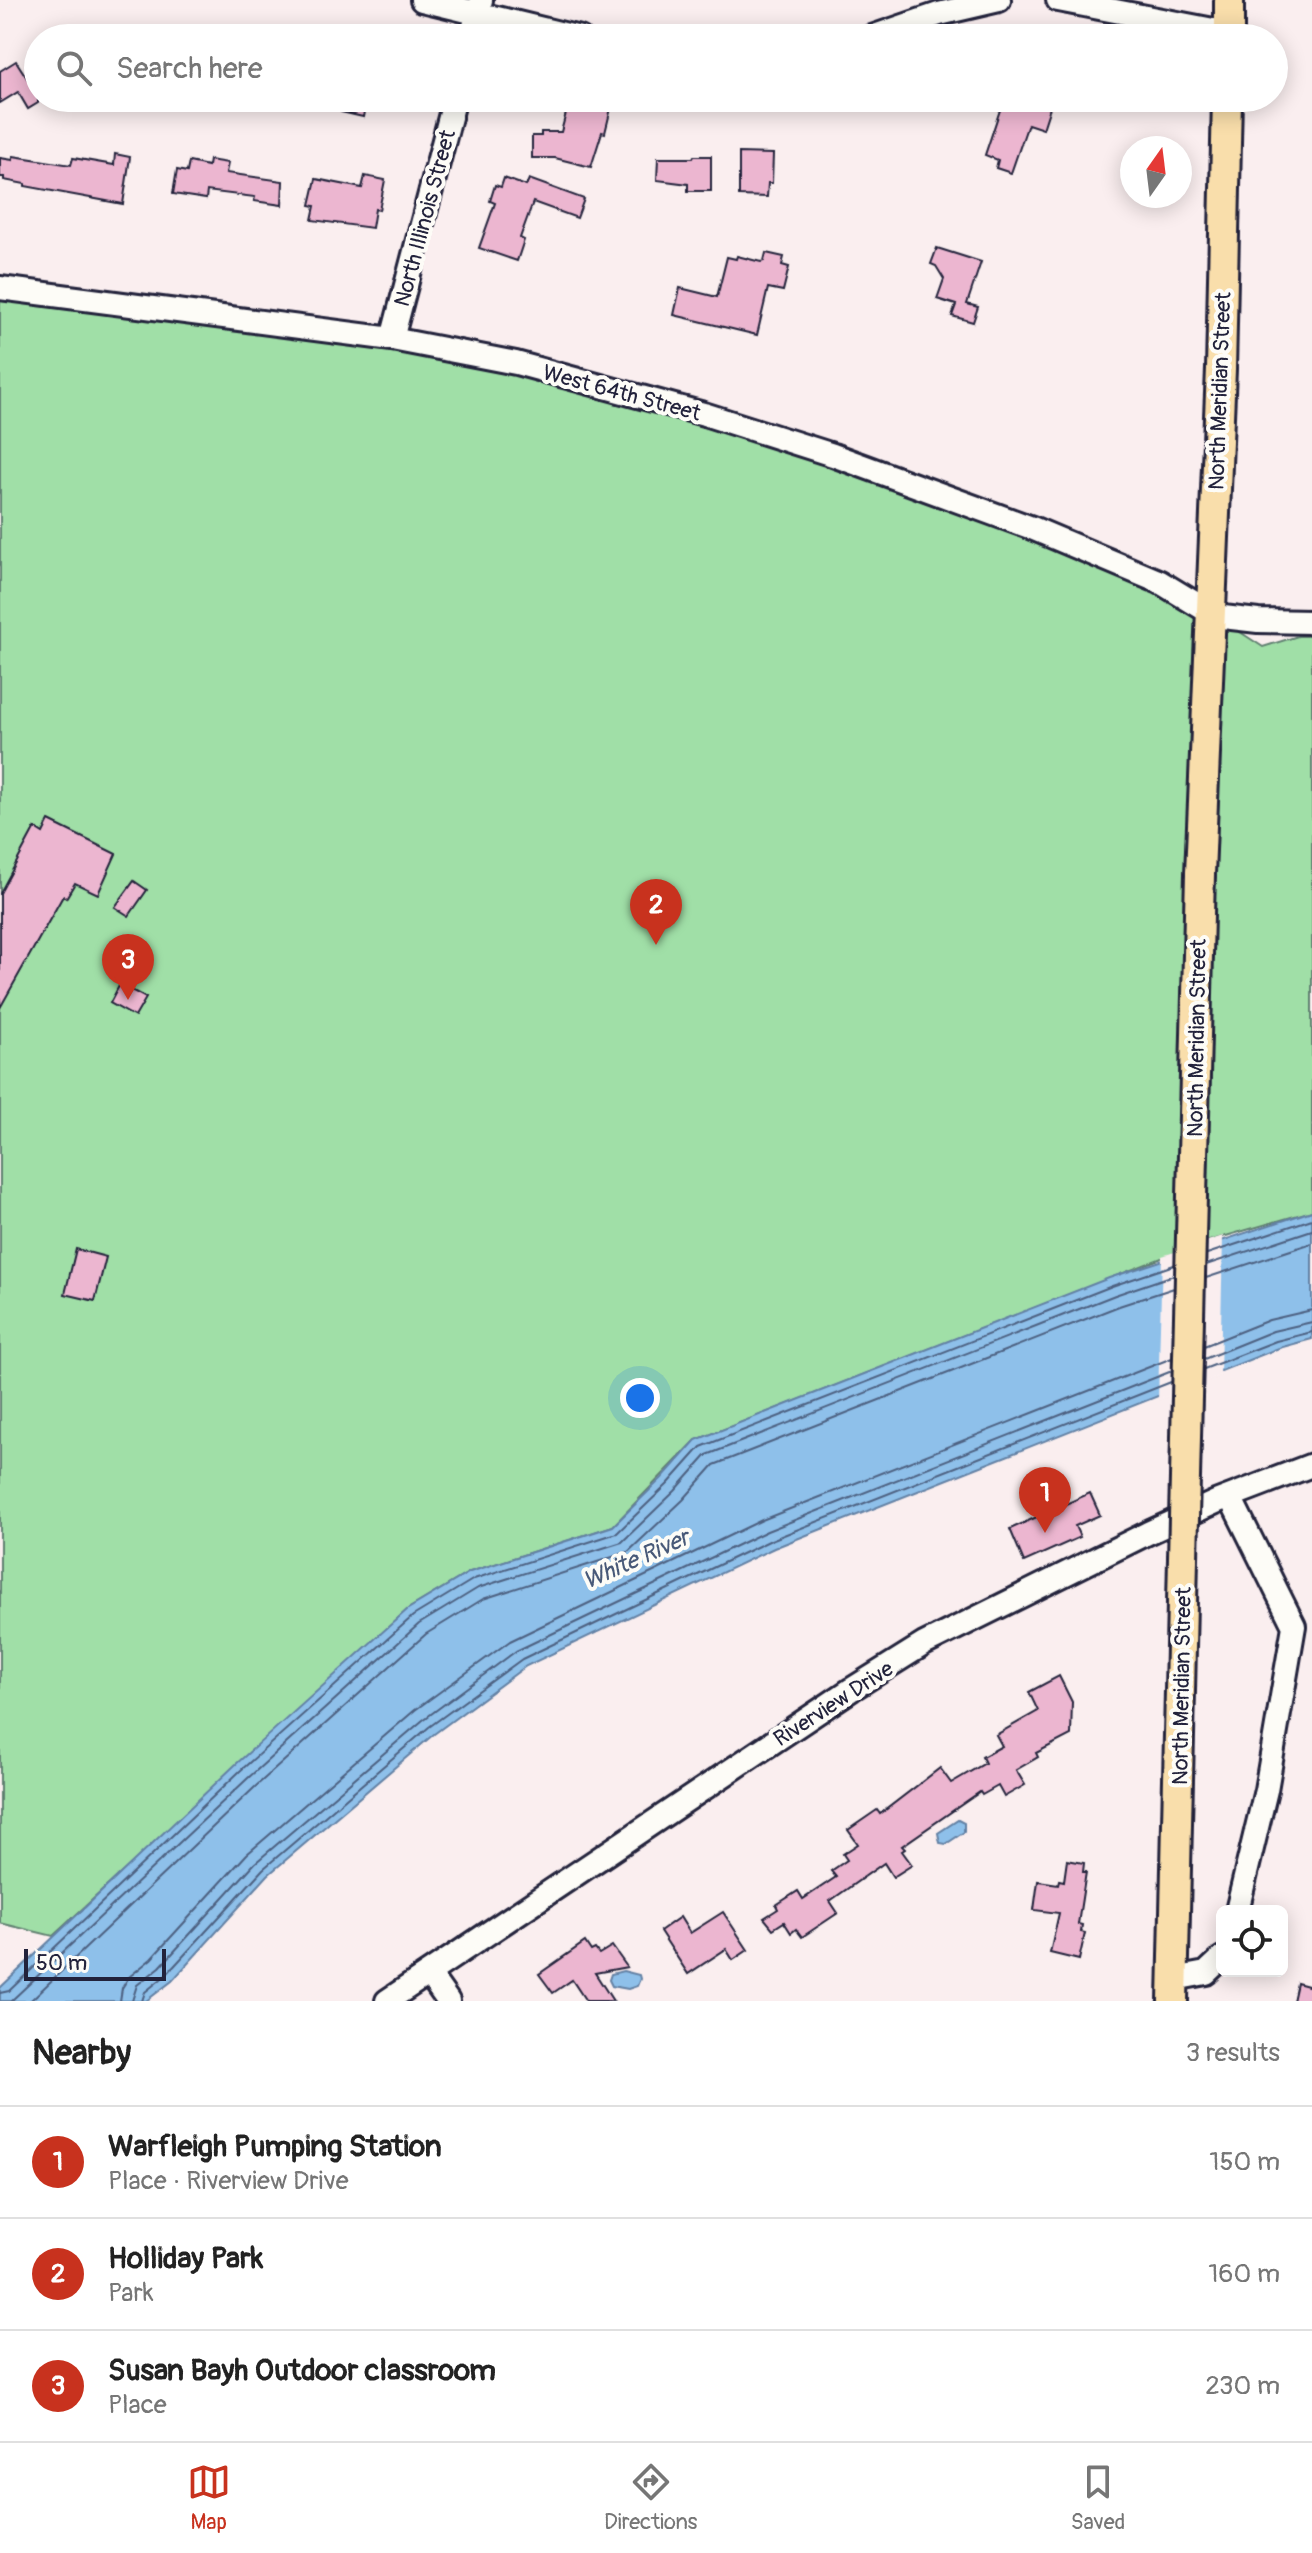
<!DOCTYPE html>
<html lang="en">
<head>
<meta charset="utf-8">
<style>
	:root { --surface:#fff; --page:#f6f6f6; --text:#222; --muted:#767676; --line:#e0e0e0; --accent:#c8321e }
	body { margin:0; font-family:Pangolin,sans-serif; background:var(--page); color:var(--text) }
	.controls { position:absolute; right:24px; bottom:24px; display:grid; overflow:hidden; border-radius:12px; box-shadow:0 4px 20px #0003 }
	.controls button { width:72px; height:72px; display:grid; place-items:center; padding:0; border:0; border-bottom:2px solid var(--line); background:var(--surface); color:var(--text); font:40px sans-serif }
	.compass { position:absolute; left:1120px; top:136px; width:72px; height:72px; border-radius:50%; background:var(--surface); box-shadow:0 4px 20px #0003; rotate:14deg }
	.scale { position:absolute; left:24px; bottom:20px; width:142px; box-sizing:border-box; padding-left:8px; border:4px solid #22223b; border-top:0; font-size:22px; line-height:28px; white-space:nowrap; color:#22223b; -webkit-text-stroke:6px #fdfcf7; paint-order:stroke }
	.you { position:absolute; left:640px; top:1398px; width:28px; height:28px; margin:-20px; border:6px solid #fff; border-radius:50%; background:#1a73e8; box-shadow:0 0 0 12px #1a73e833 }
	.badge { display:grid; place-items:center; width:52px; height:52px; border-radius:50%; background:var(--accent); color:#fff; font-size:26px; font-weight:700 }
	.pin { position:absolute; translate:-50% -66px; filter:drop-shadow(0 2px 4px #0008) }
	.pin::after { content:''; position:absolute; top:42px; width:28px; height:24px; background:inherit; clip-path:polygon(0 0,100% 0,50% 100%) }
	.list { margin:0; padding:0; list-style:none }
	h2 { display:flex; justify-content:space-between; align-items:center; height:104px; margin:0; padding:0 32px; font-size:34px }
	h2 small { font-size:26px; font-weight:400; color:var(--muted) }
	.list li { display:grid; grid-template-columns:52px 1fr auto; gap:24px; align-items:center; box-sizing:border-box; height:112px; padding:0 32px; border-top:2px solid var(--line) }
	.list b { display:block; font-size:30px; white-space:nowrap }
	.list p { margin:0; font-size:26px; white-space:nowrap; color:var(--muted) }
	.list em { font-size:26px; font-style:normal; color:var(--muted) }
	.icon { flex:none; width:44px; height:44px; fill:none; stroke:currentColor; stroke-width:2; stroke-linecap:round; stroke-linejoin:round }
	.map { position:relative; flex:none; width:1312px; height:2001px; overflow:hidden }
	.search { position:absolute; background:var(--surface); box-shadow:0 4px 20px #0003; left:24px; right:24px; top:24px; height:88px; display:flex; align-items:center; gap:20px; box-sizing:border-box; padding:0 28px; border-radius:44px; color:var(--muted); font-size:30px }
	.sheet { height:440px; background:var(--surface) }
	nav { display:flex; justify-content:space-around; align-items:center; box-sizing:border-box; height:112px; border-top:2px solid var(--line); background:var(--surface); font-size:22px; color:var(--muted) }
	nav a { display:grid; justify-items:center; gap:4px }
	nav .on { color:var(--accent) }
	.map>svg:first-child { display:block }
</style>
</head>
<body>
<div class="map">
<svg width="1312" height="2001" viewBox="0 0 1312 2001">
	<rect width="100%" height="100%" fill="#faeeef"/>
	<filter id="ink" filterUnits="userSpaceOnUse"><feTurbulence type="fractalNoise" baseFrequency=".0125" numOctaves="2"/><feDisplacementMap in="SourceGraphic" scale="16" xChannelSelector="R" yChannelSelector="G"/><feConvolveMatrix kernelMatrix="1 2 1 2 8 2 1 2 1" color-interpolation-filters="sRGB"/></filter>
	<g filter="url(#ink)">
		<polygon fill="#a0dfa7" stroke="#618071" stroke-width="2" points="0,288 392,339 704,414 1032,528 1211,613 1263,647 1298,636 1312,636 1312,1211 1195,1245 696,1440 613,1526 470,1572 408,1609 53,1936 0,1923"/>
		<g fill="#8ec0ea" stroke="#6381a4" stroke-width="2">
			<polygon points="1312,1211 1312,1339 1279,1348 774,1548 526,1666 434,1734 268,1875 172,1981 146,2001 0,2001 0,1988 235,1765 408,1609 470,1572 613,1526 662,1478 696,1440 1109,1278"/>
			<polygon points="958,1820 964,1823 964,1832 946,1844 940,1843 938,1833"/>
			<polygon points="623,1971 639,1975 640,1979 637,1986 628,1989 612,1986 609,1980 611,1974"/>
		</g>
		<polygon fill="#faeeef" points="1223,1236 1220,1376 1158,1400 1162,1256"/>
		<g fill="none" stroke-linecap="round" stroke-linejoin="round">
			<g stroke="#4d6181" stroke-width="2">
				<polyline points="1207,1254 1312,1219"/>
				<polyline points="1206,1265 1312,1230"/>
				<polyline points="1206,1278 1312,1243"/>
				<polyline points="1204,1346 1269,1320 1312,1310"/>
				<polyline points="1204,1359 1273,1331 1312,1322"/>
				<polyline points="1204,1369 1276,1341 1312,1332"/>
				<polyline points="0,1993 9,1991 240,1771 413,1616 474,1579 617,1533 668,1484 701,1447 1112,1286 1174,1265"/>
				<polyline points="11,2001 247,1779 419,1624 478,1588 622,1542 675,1491 707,1455 1115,1295 1174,1275"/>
				<polyline points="30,2001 255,1787 426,1634 483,1599 628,1552 683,1500 714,1465 1119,1306 1174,1288"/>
				<polyline points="120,2001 122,1988 129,1977 151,1959 247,1854 415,1710 510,1641 762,1520 1172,1358"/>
				<polyline points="132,2001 137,1985 160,1967 255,1863 423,1720 516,1651 767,1531 1172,1371"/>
				<polyline points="142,2001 145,1992 166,1975 263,1869 429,1727 522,1659 771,1540 1171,1382"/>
			</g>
		</g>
		<g fill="#ecb6d0" stroke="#22223b" stroke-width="2">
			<polygon points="16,61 29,81 32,79 38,88 38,103 28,109 18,92 0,103 0,71"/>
			<polygon points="344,98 367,98 363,117 341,112"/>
			<polygon points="570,98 613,100 605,133 602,132 591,167 555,158 532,158 532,136 541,136 541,132 561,132"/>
			<polygon points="1004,98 1053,98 1043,129 1028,124 1011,173 996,168 998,160 985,155"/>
			<polygon points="739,153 773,154 772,183 768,183 767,197 739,196"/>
			<polygon points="115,154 130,157 123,204 25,186 25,184 4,180 4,177 0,177 0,158 13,160 13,156 71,165 73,158 114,165"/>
			<polygon points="694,156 711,156 711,191 688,191 688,184 657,180 658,158 693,158"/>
			<polygon points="209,160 228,163 226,173 283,181 282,205 254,201 255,197 207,191 206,199 173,194 177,170 187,172 189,162 208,166"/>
			<polygon points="365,176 385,180 379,210 375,209 372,228 312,220 315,206 310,205 316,179 362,188"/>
			<polygon points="504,178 526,186 529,179 584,199 577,218 533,202 520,238 524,240 517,261 479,248 495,203 490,201 495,185 501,187"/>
			<polygon points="937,248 981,262 967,304 978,307 973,322 952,316 956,305 937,299 944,279 936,266 931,264"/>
			<polygon points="766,253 784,257 782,265 789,267 783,291 768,288 757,335 674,315 680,288 717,297 727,257 736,259 737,256 761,262 764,261"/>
			<polygon points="49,821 116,854 98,894 75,883 66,898 63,896 0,1008 0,893 35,828 43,833"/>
			<polygon points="134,881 147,890 129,916 115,907"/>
			<polygon points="120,984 146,998 135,1017 110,1003"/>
			<polygon points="76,1249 106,1257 95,1301 65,1294"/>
			<polygon points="1090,1493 1100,1515 1075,1526 1080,1537 1024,1562 1010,1529"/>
			<polygon points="1059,1676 1072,1702 1071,1735 1036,1753 1038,1757 1016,1770 1025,1785 1004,1797 998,1786 982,1795 980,1792 902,1846 905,1849 902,1851 912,1865 893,1877 884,1863 830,1901 838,1913 802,1937 796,1929 791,1933 784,1922 773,1929 764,1918 778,1909 776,1905 798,1891 803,1899 836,1877 831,1871 847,1860 843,1854 858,1844 848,1830 877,1810 880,1814 940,1768 951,1783 985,1763 982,1757 1002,1746 996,1735 1038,1711 1029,1692"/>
			<polygon points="1067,1860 1084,1863 1083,1872 1086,1872 1078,1924 1082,1925 1081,1932 1085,1933 1079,1960 1050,1953 1059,1913 1034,1910 1038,1881 1058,1884 1059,1880 1064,1881"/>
			<polygon points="723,1912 748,1950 733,1960 726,1949 688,1974 660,1931 680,1917 690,1933"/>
			<polygon points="585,1942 591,1951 595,1949 599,1954 612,1946 627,1967 595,1973 613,2001 586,2001 572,1980 553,1993 539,1974"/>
			<polygon points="1297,1983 1312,1987 1312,2001 1293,2001"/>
		</g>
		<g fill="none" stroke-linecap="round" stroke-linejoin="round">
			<g stroke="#22223b" stroke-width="28">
				<g id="minor">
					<polyline points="422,0 580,38"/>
					<polyline points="1058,0 1229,33"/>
					<polyline points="471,38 481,0"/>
					<polyline points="869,38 939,14 999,0"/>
					<polyline points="0,288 392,339 516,363 704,414 833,455 1032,528 1160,582 1211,613 1223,617 1258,621 1312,622"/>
					<polyline points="392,339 455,98"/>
					<polyline points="1230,1497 1294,1626 1266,1790 1237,1911"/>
					<polyline points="429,1974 448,2001"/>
					<polyline points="1174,1979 1206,1973 1222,1958"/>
					<polyline points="387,2001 852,1689 924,1644 1148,1533 1218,1501 1312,1465"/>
				</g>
			</g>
			<g stroke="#22223b" stroke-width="34">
				<g id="major">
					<polyline points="1229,38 1229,0"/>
					<polyline points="1200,874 1221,369 1227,98"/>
					<polyline points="1173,2001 1183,1558"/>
				</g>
			</g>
			<use href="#minor" stroke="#fdfcf7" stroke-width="22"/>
			<use href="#major" stroke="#f9deab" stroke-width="28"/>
			<g stroke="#22223b" stroke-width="34" stroke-linecap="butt">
				<polyline id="major-bridge" points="1183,1558 1200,874"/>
			</g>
			<use href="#major-bridge" stroke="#f9deab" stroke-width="28"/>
		</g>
	</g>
	<g text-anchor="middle" stroke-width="8" stroke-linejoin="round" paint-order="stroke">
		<g font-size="22" fill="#22223b" stroke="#fdfcf7">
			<text transform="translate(424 218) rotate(-75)" y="8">North Illinois Street</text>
			<text transform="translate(1219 391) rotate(-88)" y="8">North Meridian Street</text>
			<text transform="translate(622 392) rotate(15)" y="8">West 64th Street</text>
			<text transform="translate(1196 1038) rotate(-89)" y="8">North Meridian Street</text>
			<text transform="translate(1181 1686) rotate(-89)" y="8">North Meridian Street</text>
			<text transform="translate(833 1703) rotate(-33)" y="8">Riverview Drive</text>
		</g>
		<g font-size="24" font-style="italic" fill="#485978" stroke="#fdfcf7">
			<text transform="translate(636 1559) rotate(-24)" y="8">White River</text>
		</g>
	</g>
</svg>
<div class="controls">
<button><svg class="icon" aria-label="locate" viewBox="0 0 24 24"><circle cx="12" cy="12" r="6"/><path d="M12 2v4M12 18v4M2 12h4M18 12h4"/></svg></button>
</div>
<svg class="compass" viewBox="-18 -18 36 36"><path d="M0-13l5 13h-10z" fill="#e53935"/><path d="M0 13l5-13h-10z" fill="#767676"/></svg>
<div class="scale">50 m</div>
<div class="you"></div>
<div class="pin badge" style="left:1045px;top:1533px">1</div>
<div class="pin badge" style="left:656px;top:945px">2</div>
<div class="pin badge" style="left:128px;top:1000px">3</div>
<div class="search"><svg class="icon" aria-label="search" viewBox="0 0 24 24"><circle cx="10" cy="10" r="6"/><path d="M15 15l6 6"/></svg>Search here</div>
</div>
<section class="sheet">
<h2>Nearby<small>3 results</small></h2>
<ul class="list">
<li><span class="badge">1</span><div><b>Warfleigh Pumping Station</b><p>Place · Riverview Drive</p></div><em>150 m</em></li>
<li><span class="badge">2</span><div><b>Holliday Park</b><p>Park</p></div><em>160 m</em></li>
<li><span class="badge">3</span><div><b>Susan Bayh Outdoor classroom</b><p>Place</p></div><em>230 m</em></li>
</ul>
</section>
<nav>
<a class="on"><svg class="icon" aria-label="map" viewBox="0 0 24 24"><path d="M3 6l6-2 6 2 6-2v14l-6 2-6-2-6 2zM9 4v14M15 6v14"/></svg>Map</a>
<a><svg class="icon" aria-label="directions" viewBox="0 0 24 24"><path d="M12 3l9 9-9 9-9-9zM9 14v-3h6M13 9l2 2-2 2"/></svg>Directions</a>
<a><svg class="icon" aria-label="saved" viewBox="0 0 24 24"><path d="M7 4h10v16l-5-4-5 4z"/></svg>Saved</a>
</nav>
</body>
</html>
